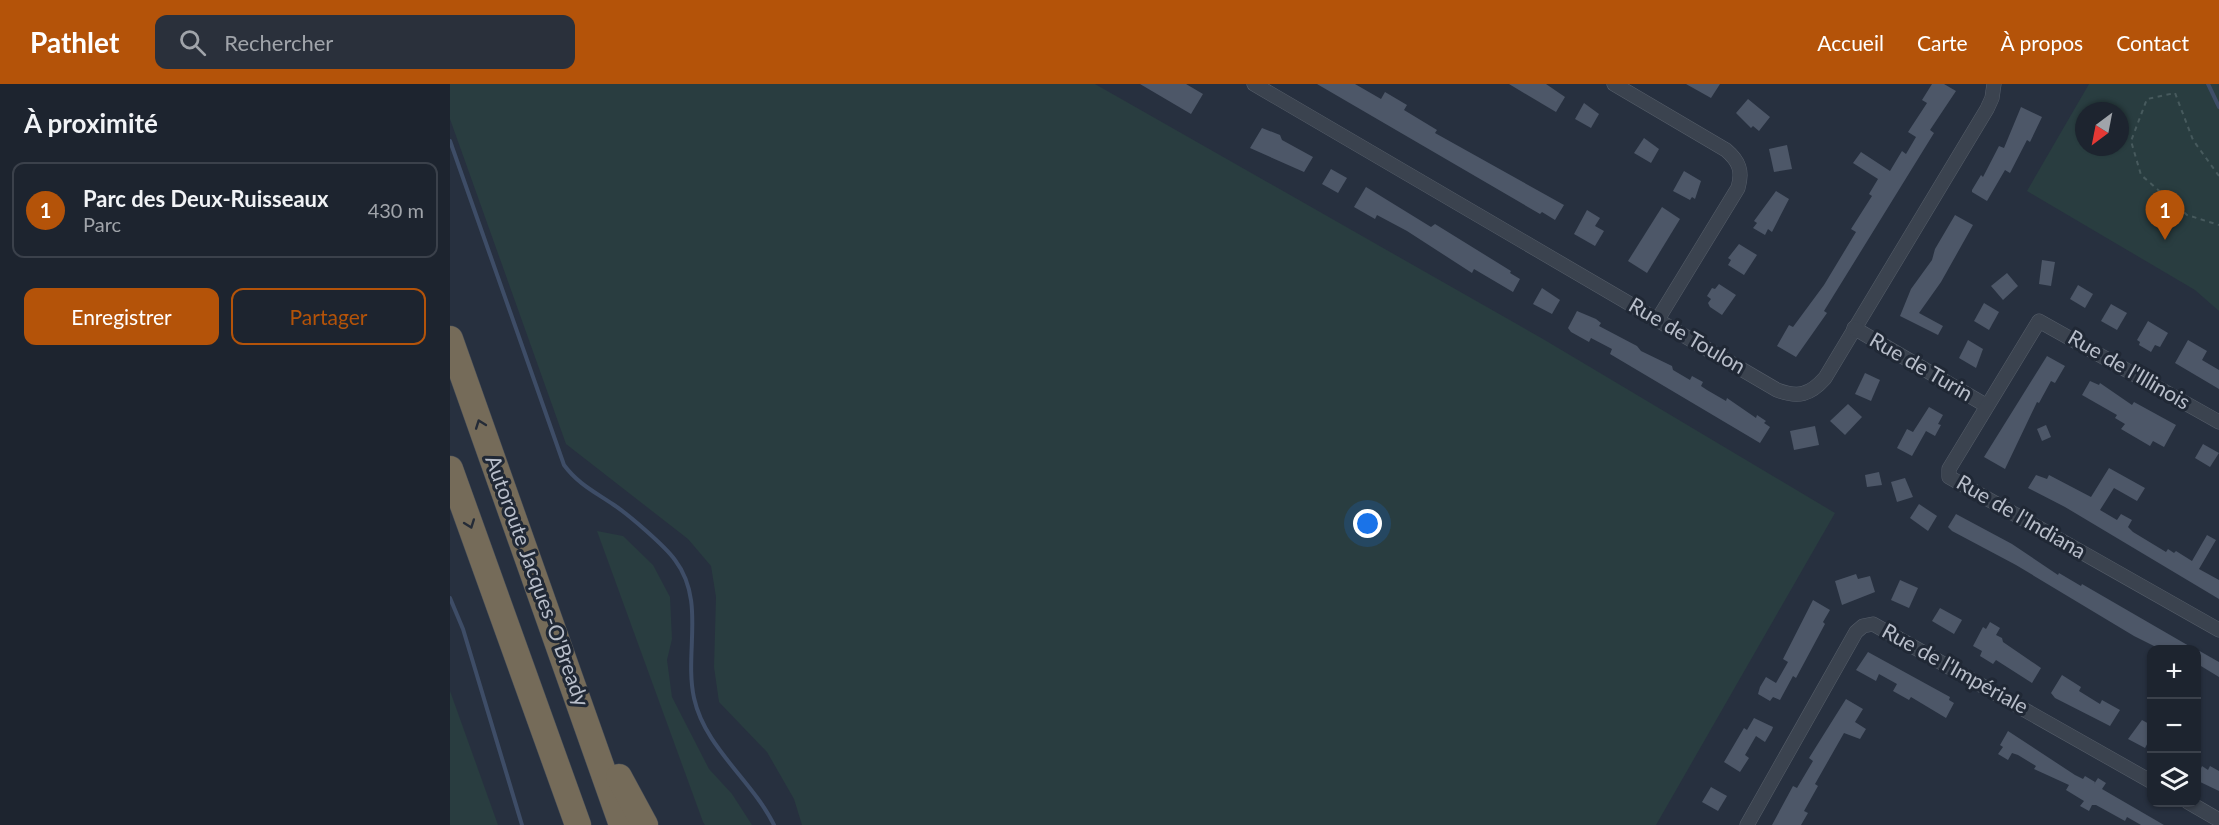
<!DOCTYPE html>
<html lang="fr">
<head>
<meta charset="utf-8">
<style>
	:root { --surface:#1d242f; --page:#2a303b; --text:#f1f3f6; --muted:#a0a4aa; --line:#3b414b; --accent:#b45309 }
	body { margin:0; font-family:Lato,sans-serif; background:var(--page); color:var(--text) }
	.controls { position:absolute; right:18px; bottom:18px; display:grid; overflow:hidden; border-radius:12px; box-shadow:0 2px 4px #0004 }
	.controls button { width:54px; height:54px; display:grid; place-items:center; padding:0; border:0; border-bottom:2px solid var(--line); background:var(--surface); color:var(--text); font:30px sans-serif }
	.compass { position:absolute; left:1625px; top:18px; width:54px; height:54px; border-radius:50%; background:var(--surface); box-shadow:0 2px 4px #0004; rotate:212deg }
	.you { position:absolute; left:918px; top:440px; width:21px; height:21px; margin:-15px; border:4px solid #fff; border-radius:50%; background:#1a73e8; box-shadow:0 0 0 9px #1a73e833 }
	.badge { display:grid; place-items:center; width:39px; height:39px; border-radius:50%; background:var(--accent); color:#fff; font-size:20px; font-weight:700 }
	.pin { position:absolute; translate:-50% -50px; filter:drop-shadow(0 2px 3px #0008) }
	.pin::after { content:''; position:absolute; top:32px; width:21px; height:18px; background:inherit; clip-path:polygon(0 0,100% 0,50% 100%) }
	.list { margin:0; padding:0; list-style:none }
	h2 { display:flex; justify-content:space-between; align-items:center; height:78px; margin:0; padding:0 24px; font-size:26px }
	h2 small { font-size:20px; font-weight:400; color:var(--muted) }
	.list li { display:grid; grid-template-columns:39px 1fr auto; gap:18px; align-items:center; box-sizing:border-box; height:96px; margin:0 12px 12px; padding:0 12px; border:2px solid var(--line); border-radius:12px }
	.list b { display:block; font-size:22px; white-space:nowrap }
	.list p { margin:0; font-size:20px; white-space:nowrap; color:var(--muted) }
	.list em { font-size:20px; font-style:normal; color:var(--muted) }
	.actions { display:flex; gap:12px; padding:18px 24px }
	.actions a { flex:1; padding:14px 0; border:2px solid var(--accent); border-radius:12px; text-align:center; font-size:21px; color:var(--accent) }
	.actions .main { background:var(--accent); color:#fff }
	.icon { flex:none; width:33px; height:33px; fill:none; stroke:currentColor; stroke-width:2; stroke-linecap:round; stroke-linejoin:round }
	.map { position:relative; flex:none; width:1769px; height:741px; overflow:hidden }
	header { display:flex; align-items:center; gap:36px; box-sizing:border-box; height:84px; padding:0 30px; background:var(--accent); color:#fff }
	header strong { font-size:28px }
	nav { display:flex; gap:33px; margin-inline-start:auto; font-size:21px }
	.search { width:420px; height:54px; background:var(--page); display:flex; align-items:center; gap:15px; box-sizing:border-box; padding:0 21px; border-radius:12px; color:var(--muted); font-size:22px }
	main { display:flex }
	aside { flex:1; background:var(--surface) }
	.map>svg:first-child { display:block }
</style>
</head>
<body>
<header>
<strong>Pathlet</strong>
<div class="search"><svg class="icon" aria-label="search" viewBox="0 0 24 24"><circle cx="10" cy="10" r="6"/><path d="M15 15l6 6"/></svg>Rechercher</div>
<nav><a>Accueil</a><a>Carte</a><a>À propos</a><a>Contact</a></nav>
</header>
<main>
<aside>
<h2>À proximité<small></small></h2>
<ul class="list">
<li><span class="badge">1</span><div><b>Parc des Deux-Ruisseaux</b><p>Parc</p></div><em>430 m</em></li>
</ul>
<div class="actions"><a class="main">Enregistrer</a><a>Partager</a></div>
</aside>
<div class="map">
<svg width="1769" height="741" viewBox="0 0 1769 741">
	<rect width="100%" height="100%" fill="#27303f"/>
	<g fill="#293d40" fill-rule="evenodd">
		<polygon points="0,0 645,0 1093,255 1385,429 1206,741 352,741 344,715 317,668 269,618 264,583 266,513 261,482 238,455 116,360 0,35"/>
		<path d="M1639,0h130v227l-24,-21 -168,-99zM1634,27h36v36h-36z"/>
		<polygon points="147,447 173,452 203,481 220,513 222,555 217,576 222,613 259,685 282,710 302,741 255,741 253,738"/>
		<polygon points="0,607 48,741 0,741"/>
	</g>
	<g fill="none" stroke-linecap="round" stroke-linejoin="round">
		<g stroke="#3e4d67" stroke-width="4">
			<polyline points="1758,0 1769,23"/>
			<path d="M0,57l114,324c14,19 31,27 50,40 15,10 51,41 61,55 31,41 9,92 19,138 11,50 58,82 80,127"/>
			<polyline points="0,514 13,545 72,741"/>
		</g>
	</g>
	<g fill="#4d5768">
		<polygon points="690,0 736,0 753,10 741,30"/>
		<polygon points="867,0 905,0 931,15 935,8 957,21 954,26 987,46 985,49 1114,121 1105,136 1092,128 1090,130"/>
		<polygon points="1059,0 1096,0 1115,13 1106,28"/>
		<polygon points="1236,0 1270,0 1261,14"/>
		<polygon points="1482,0 1494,0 1506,7 1480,46 1484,49 1374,227 1377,229 1346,273 1327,262 1339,241 1343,243 1374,201 1406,148 1401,145 1422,112 1419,110 1428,95 1403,79 1411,68 1440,87 1452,67 1456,70 1466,53 1458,48 1477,19 1472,16"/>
		<polygon points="1298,15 1320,33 1309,47 1303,42 1301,44 1286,29"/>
		<polygon points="1134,19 1149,30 1141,44 1125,35"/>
		<polygon points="1571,23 1592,33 1580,58 1577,56 1560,89 1555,86 1537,117 1522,108 1522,106 1531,91 1533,93 1549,62 1554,64"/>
		<polygon points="812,44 830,51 832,56 863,73 854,88 800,64"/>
		<polygon points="1194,54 1209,65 1201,79 1184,69"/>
		<polygon points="1337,61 1342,85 1324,88 1319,65"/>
		<polygon points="881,85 897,94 888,109 872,100"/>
		<polygon points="1234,87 1251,97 1245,115 1242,113 1240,116 1223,107"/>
		<polygon points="916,103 981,143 985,140 1061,187 1060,189 1070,195 1063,208 1024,185 1022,189 957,147 927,131 925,135 904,123"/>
		<polygon points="1326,107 1339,115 1322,148 1318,145 1315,151 1303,144 1307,139 1304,137"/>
		<polygon points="1212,123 1230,135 1197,189 1178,177"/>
		<polygon points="1137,126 1150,134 1145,142 1154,147 1145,162 1124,150"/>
		<polygon points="1505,131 1523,141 1491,198 1469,229 1493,242 1488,251 1450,232 1461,205 1482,176 1485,165"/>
		<polygon points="1289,160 1307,171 1294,191 1278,181 1281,176 1278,174"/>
		<polygon points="1592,176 1605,178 1601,202 1589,200"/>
		<polygon points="1557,189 1568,202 1553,216 1541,202"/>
		<polygon points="1269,200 1286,211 1272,231 1260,223 1258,219 1261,215 1257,212 1262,204 1265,205"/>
		<polygon points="1628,201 1643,210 1635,224 1620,215"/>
		<polygon points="1092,204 1110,216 1102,230 1083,220"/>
		<polygon points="1534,219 1549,228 1539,246 1524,237"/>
		<polygon points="1661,220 1677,229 1667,246 1651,237"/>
		<polygon points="1127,227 1146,235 1151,239 1149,242 1187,262 1191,267 1222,282 1223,286 1240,296 1242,292 1253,298 1251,302 1257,306 1276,317 1277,314 1306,334 1307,331 1316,337 1314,339 1320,343 1310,359 1160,270 1162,265 1141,254 1139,258 1121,248 1118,244"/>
		<polygon points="1698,237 1718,249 1710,263 1705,261 1701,268 1689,261 1690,258 1687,256"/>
		<polygon points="1518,256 1533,265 1526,284 1509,274"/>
		<polygon points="1738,256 1757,267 1752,276 1769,286 1769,305 1725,279"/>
		<polygon points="1597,272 1615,282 1605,299 1601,297 1589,319 1587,318 1555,385 1534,373"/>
		<polygon points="1415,289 1430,296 1421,317 1405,310"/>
		<polygon points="1640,297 1649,301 1650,299 1682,321 1684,318 1726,341 1714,363 1703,357 1700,362 1671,345 1675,340 1665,334 1667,331 1632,311"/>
		<polygon points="1398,320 1412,333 1395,351 1380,337"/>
		<polygon points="1479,323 1493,331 1488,340 1491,341 1485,352 1476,347 1462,372 1447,364 1457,345 1463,348"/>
		<polygon points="1596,341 1601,353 1592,357 1587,345"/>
		<polygon points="1365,342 1369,361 1344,366 1340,347"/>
		<polygon points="1753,360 1769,369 1760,383 1745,374"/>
		<polygon points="1659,384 1695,404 1687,417 1664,404 1650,426 1667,436 1671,430 1682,436 1678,443 1683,448 1716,468 1718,465 1724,469 1726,467 1742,477 1757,451 1766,456 1749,485 1769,496 1769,515 1615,423 1578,404 1586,391 1597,395 1599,391 1641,413"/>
		<polygon points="1429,388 1432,401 1417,403 1415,391"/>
		<polygon points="1455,394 1463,413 1447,418 1441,398"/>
		<polygon points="1469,420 1487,432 1478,447 1460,434"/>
		<polygon points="1506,430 1562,460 1608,491 1609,489 1631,502 1632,500 1746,566 1712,566 1684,552 1566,481 1502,447 1498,443"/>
		<polygon points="1406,490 1408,495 1420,492 1425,508 1392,521 1385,497"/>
		<polygon points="1450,496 1468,504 1459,524 1441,516"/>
		<polygon points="1363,516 1380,526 1373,538 1375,540 1346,594 1343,592 1330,616 1323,613 1320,617 1308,610 1310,603 1316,593 1326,599 1338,578 1333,575"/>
		<polygon points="1490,524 1512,536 1504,550 1482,537"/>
		<polygon points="1540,538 1550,544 1546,551 1552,554 1553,558 1591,584 1582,599 1546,576 1543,580 1530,572 1532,567 1523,562 1533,543 1536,545"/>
		<polygon points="1746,565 1769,578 1769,593 1746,579"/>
		<polygon points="1418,568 1500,613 1499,616 1504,619 1496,634 1461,613 1459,616 1443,607 1447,600 1429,590 1426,597 1406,586"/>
		<polygon points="1612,591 1631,603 1629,607 1650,620 1652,616 1670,626 1660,642 1605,614 1601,609"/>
		<polygon points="1396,615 1413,625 1405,638 1416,645 1410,655 1394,649 1365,700 1368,702 1354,727 1358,729 1351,741 1322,741 1343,702 1347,704 1363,677 1359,674"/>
		<polygon points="1304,634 1323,643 1322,646 1315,658 1306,652 1295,671 1299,674 1290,688 1274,678 1294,644 1297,646"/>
		<polygon points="1692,636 1701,641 1701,653 1695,664 1678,655"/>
		<polygon points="1558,647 1625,691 1633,695 1635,692 1645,698 1644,700 1648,694 1656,699 1652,705 1714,741 1691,741 1677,733 1675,737 1646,721 1642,721 1639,727 1630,722 1634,717 1616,706 1619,701 1584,685 1586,682 1568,671 1562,669 1558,676 1548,670 1553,663 1550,661"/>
		<polygon points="1752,682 1758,686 1760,682 1769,687 1769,707 1746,696"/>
		<polygon points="1261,703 1277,712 1268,727 1252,718"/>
	</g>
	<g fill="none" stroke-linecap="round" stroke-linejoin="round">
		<g stroke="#565e6a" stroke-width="15">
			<g id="street">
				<path d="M804,0l523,306c21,8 33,5 48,-12l162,-269 5,-11 2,-14"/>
				<path d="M1164,0l112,66c13,11 17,21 12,38l-80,131"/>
				<polyline points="1404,244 1537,322"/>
				<polyline points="1769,338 1589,237 1499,385 1499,393 1769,546"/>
				<polyline points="1738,718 1769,736"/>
				<polyline points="1297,741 1406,548 1413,542 1423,540 1702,698"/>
			</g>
		</g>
		<g stroke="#434b57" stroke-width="27">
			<g id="highway">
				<polyline points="0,255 172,741"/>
				<polyline points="0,385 128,741"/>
				<polyline points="169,693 195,741"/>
			</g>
		</g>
		<polyline stroke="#475a5d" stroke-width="2" stroke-dasharray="4.5 4.5" stroke-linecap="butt" points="1769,92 1743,56 1725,9 1697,15 1681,57 1691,91 1737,131 1769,141"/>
		<use href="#street" stroke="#3b434f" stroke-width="14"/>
		<use href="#highway" stroke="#756b59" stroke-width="26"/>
	</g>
	<defs><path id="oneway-chevron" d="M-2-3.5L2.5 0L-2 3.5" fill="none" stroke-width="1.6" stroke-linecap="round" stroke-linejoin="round" transform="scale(1.5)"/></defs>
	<g stroke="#242b37">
		<use href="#oneway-chevron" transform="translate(30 340) rotate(-110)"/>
		<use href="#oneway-chevron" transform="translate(20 440) rotate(70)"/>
	</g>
	<g text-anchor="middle" stroke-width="6" stroke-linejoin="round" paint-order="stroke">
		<g font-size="21" fill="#b8beca" stroke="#202835">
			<text transform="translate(1237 252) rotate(30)" y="7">Rue de Toulon</text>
			<text transform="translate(1471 283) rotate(30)" y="7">Rue de Turin</text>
			<text transform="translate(1679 286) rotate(30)" y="7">Rue de l'Illinois</text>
			<text transform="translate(1571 433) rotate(30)" y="7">Rue de l'Indiana</text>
			<text transform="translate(87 497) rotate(70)" y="7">Autoroute Jacques-O'Bready</text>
			<text transform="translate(1505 585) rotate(29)" y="7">Rue de l'Impériale</text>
		</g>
	</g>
</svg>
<div class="controls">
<button>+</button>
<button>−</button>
<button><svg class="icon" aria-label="layers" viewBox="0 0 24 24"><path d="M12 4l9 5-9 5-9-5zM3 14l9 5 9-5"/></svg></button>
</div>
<svg class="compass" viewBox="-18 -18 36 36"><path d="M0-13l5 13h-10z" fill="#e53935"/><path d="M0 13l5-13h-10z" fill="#a0a4aa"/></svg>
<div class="you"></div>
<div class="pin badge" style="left:1715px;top:156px">1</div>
</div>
</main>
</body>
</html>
